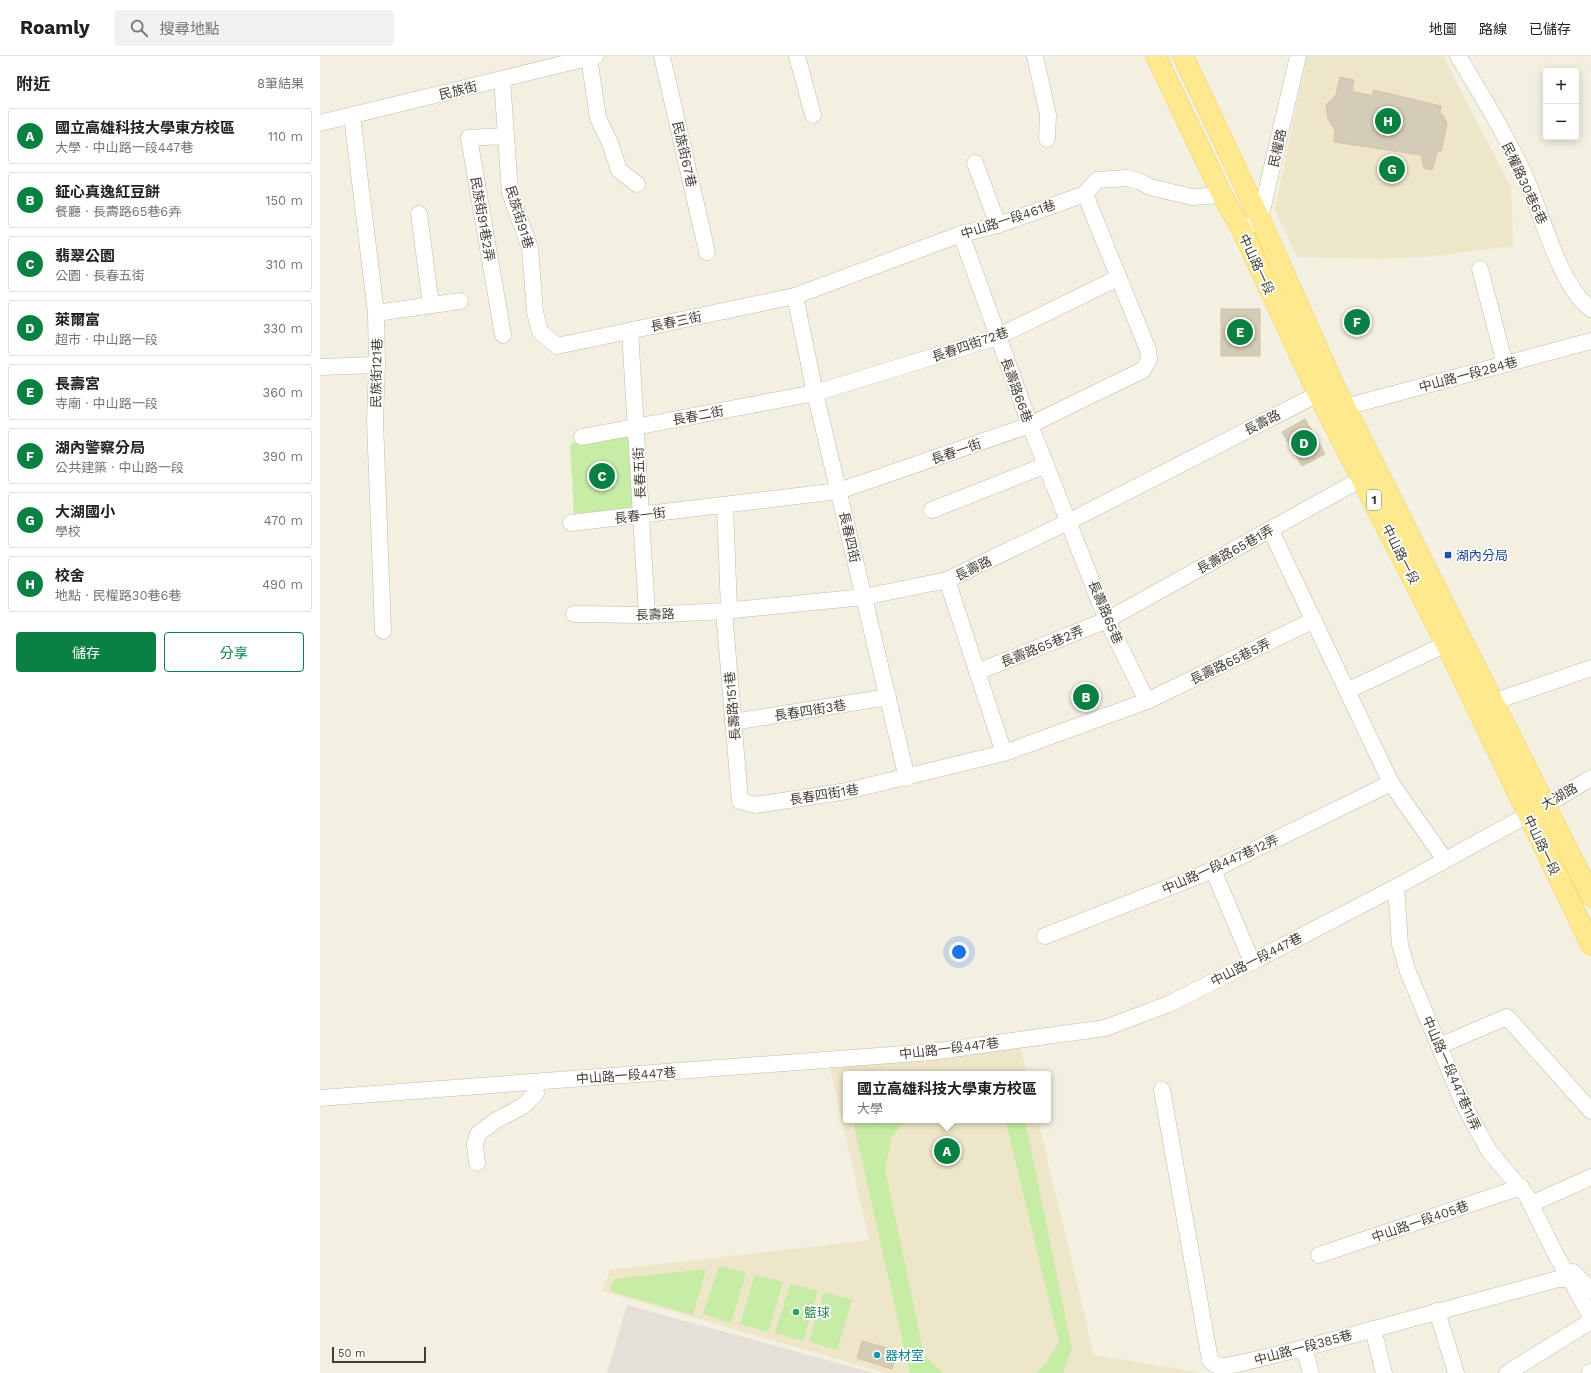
<!DOCTYPE html>
<html lang="zh-TW">
<head>
<meta charset="utf-8">
<style>
	:root { --surface:#fff; --page:#f2f2f2; --text:#202124; --muted:#757577; --line:#e0e0e0; --accent:#0b8043 }
	body { margin:0; font-family:"Work Sans","Noto Sans TC",sans-serif; background:var(--page); color:var(--text) }
	.controls { position:absolute; right:12px; top:12px; display:grid; overflow:hidden; border-radius:4px; box-shadow:0 2px 10px #0003 }
	.controls button { width:36px; height:36px; display:grid; place-items:center; padding:0; border:0; border-bottom:1px solid var(--line); background:var(--surface); color:var(--text); font:20px sans-serif }
	.scale { position:absolute; left:12px; bottom:10px; width:94px; box-sizing:border-box; padding-left:4px; border:2px solid #443f32; border-top:0; font-size:11px; line-height:14px; white-space:nowrap; color:#443f32; -webkit-text-stroke:3px #fff; paint-order:stroke }
	.you { position:absolute; left:639px; top:896px; width:14px; height:14px; margin:-10px; border:3px solid #fff; border-radius:50%; background:#1a73e8; box-shadow:0 0 0 6px #1a73e833 }
	.badge { display:grid; place-items:center; width:26px; height:26px; border-radius:50%; background:var(--accent); color:#fff; font-size:13px; font-weight:700 }
	.pin { position:absolute; translate:-50% -50%; border:2px solid #fff; box-shadow:0 1px 4px #0006 }
	.popup { position:absolute; left:523px; top:1015px; width:208px; height:52px; box-sizing:border-box; display:grid; place-content:center; border-radius:4px; background:var(--surface); filter:drop-shadow(0 1px 3px #0005); font-size:13px; white-space:nowrap; color:var(--muted) }
	.popup b { font-size:15px; color:var(--text) }
	.popup::after { content:''; position:absolute; left:50%; top:100%; margin-left:-8px; border:8px solid transparent; border-top-color:var(--surface) }
	.list { margin:0; padding:0; list-style:none }
	h2 { display:flex; justify-content:space-between; align-items:center; height:52px; margin:0; padding:0 16px; font-size:17px }
	h2 small { font-size:13px; font-weight:400; color:var(--muted) }
	.list li { display:grid; grid-template-columns:26px 1fr auto; gap:12px; align-items:center; box-sizing:border-box; height:56px; margin:0 8px 8px; padding:0 8px; border:1px solid var(--line); border-radius:4px }
	.list b { display:block; font-size:15px; white-space:nowrap }
	.list p { margin:0; font-size:13px; white-space:nowrap; color:var(--muted) }
	.list em { font-size:13px; font-style:normal; color:var(--muted) }
	.actions { display:flex; gap:8px; padding:12px 16px }
	.actions a { flex:1; padding:9px 0; border:1px solid var(--accent); border-radius:4px; text-align:center; font-size:14px; color:var(--accent) }
	.actions .main { background:var(--accent); color:#fff }
	.icon { flex:none; width:22px; height:22px; fill:none; stroke:currentColor; stroke-width:2; stroke-linecap:round; stroke-linejoin:round }
	.map { position:relative; flex:none; width:1271px; height:1317px; overflow:hidden }
	header { display:flex; align-items:center; gap:24px; box-sizing:border-box; height:56px; padding:0 20px; background:var(--surface); border-bottom:1px solid var(--line) }
	header strong { font-size:19px }
	nav { display:flex; gap:22px; margin-inline-start:auto; font-size:14px }
	.search { width:280px; height:36px; background:var(--page); display:flex; align-items:center; gap:10px; box-sizing:border-box; padding:0 14px; border-radius:4px; color:var(--muted); font-size:15px }
	main { display:flex }
	aside { flex:1; background:var(--surface) }
	.map>svg:first-child { display:block }
</style>
</head>
<body>
<header>
<strong>Roamly</strong>
<div class="search"><svg class="icon" aria-label="search" viewBox="0 0 24 24"><circle cx="10" cy="10" r="6"/><path d="M15 15l6 6"/></svg>搜尋地點</div>
<nav><a>地圖</a><a>路線</a><a>已儲存</a></nav>
</header>
<main>
<aside>
<h2>附近<small>8筆結果</small></h2>
<ul class="list">
<li><span class="badge">A</span><div><b>國立高雄科技大學東方校區</b><p>大學 · 中山路一段447巷</p></div><em>110 m</em></li>
<li><span class="badge">B</span><div><b>鉦心真逸紅豆餅</b><p>餐廳 · 長壽路65巷6弄</p></div><em>150 m</em></li>
<li><span class="badge">C</span><div><b>翡翠公園</b><p>公園 · 長春五街</p></div><em>310 m</em></li>
<li><span class="badge">D</span><div><b>萊爾富</b><p>超市 · 中山路一段</p></div><em>330 m</em></li>
<li><span class="badge">E</span><div><b>長壽宮</b><p>寺廟 · 中山路一段</p></div><em>360 m</em></li>
<li><span class="badge">F</span><div><b>湖內警察分局</b><p>公共建築 · 中山路一段</p></div><em>390 m</em></li>
<li><span class="badge">G</span><div><b>大湖國小</b><p>學校</p></div><em>470 m</em></li>
<li><span class="badge">H</span><div><b>校舍</b><p>地點 · 民權路30巷6巷</p></div><em>490 m</em></li>
</ul>
<div class="actions"><a class="main">儲存</a><a>分享</a></div>
</aside>
<div class="map">
<svg width="1271" height="1317" viewBox="0 0 1271 1317">
	<rect width="100%" height="100%" fill="#f3efe1"/>
	<polygon fill="#e4dfd7" points="307,1249 554,1317 287,1317"/>
	<g fill="#eee6c9">
		<polygon points="987,0 1123,0 1191,132 1193,190 1113,200 1064,203 977,201 955,153"/>
		<polygon points="700,990 707,1018 526,1018 526,1064 718,1064 774,1299 882,1317 566,1317 282,1235 290,1214 549,1184 509,1007"/>
	</g>
	<g fill="#c6eca5">
		<polygon points="309,376 315,452 254,458 250,388"/>
		<polygon points="553,1064 555,1069 558,1064 586,1064 572,1080 565,1113 604,1299 623,1317 590,1317 533,1065"/>
		<polygon points="678,1064 705,1064 752,1293 743,1317 716,1317 725,1309 739,1286 687,1070"/>
		<polygon points="399,1210 426,1217 411,1267 383,1258"/>
		<polygon points="386,1213 373,1259 290,1235 294,1223"/>
		<polygon points="435,1219 463,1226 448,1276 420,1268"/>
		<polygon points="470,1228 498,1235 483,1285 455,1277"/>
		<polygon points="504,1236 532,1244 517,1294 489,1285"/>
	</g>
	<g fill="#d4ccb6" stroke="#d1c4a8">
		<polygon points="1020,21 1034,24 1032,35 1052,40 1054,34 1121,50 1120,57 1124,61 1127,68 1121,95 1117,96 1112,114 1104,112 1101,99 1014,86 1015,74 1008,63 1006,49 1016,39"/>
		<rect x="901" y="253" width="39" height="47"/>
		<polygon points="985,363 1005,398 982,410 962,376"/>
		<polygon points="542,1285 578,1295 572,1313 537,1302"/>
	</g>
	<g fill="none" stroke-linecap="round" stroke-linejoin="round">
		<g stroke="#c1bba6" stroke-width="17">
			<g id="minor">
				<polyline points="342,0 387,196"/>
				<polyline points="477,0 493,59"/>
				<polyline points="715,0 728,59 727,83"/>
				<path d="M1138,0c24,39 48,79 67,120 17,37 34,110 66,133"/>
				<polyline points="269,2 278,62 290,87 299,114 317,128"/>
				<polyline points="182,23 190,137 210,192 215,256 220,276 237,290 475,240 641,178 678,169 765,138 777,124 808,122 821,126 830,131 872,141 902,139"/>
				<polyline points="32,60 56,257 57,309 55,365 63,575"/>
				<polyline points="0,67 276,0"/>
				<polyline points="655,107 678,169"/>
				<polyline points="99,158 111,249"/>
				<polyline points="922,174 940,163 978,0"/>
				<polyline points="641,178 710,369 787,564 827,645"/>
				<polyline points="1160,213 1185,308"/>
				<polyline points="475,240 495,337 587,722"/>
				<polyline points="56,257 140,245"/>
				<polyline points="310,275 327,559"/>
				<polyline points="183,279 149,82 185,80"/>
				<polyline points="0,311 57,309"/>
				<polyline points="1025,351 1271,285"/>
				<polyline points="262,381 495,337 677,281 798,222"/>
				<polyline points="405,449 409,554"/>
				<polyline points="612,454 726,409"/>
				<polyline points="251,467 519,435 710,369 823,314 829,303 828,294 765,138"/>
				<polyline points="627,524 684,697"/>
				<polyline points="404,555 420,745 436,749 527,735 684,697 827,645 994,564"/>
				<polyline points="254,558 327,559 404,555 544,541 627,524 748,466 998,338 1007,331"/>
				<polyline points="657,616 787,564 1043,422"/>
				<polyline points="1027,635 1126,588"/>
				<polyline points="1173,646 1271,612"/>
				<polyline points="413,666 568,641"/>
				<polyline points="1071,727 1125,804"/>
				<polyline points="893,814 932,906"/>
				<polyline points="1076,831 1080,889 1088,916 1144,1049 1169,1095 1207,1140 1237,1201 1250,1223 1253,1216 1271,1235"/>
				<polyline points="725,880 893,814 1071,727 950,473"/>
				<polyline points="1119,990 1187,961 1271,1055"/>
				<polyline points="842,1034 890,1304 896,1309 905,1310 917,1308 984,1292 1238,1223 1250,1223 1271,1261"/>
				<polyline points="0,1042 611,996 785,972 849,948 932,906 1076,831 1226,749 1271,722"/>
				<polyline points="157,1107 155,1088 158,1078 175,1065 203,1050 216,1037 214,1026"/>
				<polyline points="1211,1148 1271,1121"/>
				<polyline points="999,1199 1201,1131"/>
				<polyline points="1117,1255 1136,1317"/>
				<polyline points="1053,1273 1064,1317"/>
				<polyline points="984,1292 991,1317"/>
				<polyline points="1270,1316 1271,1317"/>
				<polyline points="1187,1317 1271,1265"/>
			</g>
		</g>
		<g stroke="#efce53" stroke-width="21">
			<g id="major">
				<polyline points="836,0 902,139 922,174 998,338 1126,588 1271,889"/>
				<polyline points="863,0 940,163 1013,327 1271,840"/>
			</g>
		</g>
		<use href="#minor" stroke="#fff" stroke-width="16"/>
		<use href="#major" stroke="#ffe98e" stroke-width="20"/>
	</g>
	<rect fill="#1a4fb4" stroke="#fff" stroke-width="1.5" x="1124" y="495" width="8" height="8" rx="2"/>
	<circle fill="#2e9e5b" stroke="#fff" stroke-width="1.5" cx="476" cy="1256" r="4"/>
	<circle fill="#0f9aa8" stroke="#fff" stroke-width="1.5" cx="557" cy="1299" r="4"/>
	<g text-anchor="middle" stroke-width="3.5" stroke-linejoin="round" paint-order="stroke">
		<rect fill="#fff" stroke="#7c7970" stroke-width="1" x="1047" y="434" width="14" height="20" rx="3"/>
		<g font-size="12" font-weight="bold" fill="#443f32">
			<text x="1054" y="448">1</text>
		</g>
		<g font-size="13" fill="#443f32" stroke="#fff">
			<text transform="translate(138 34) rotate(-14)" y="5">民族街</text>
			<text transform="translate(957 92) rotate(-77)" y="5">民權路</text>
			<text transform="translate(365 98) rotate(77)" y="5">民族街67巷</text>
			<text transform="translate(1205 127) rotate(65)" y="5">民權路30巷6巷</text>
			<text transform="translate(200 161) rotate(73)" y="5">民族街91巷</text>
			<text transform="translate(163 163) rotate(80)" y="5">民族街91巷2弄</text>
			<text transform="translate(688 163) rotate(-18)" y="5">中山路一段461巷</text>
			<text transform="translate(937 208) rotate(65)" y="5">中山路一段</text>
			<text transform="translate(356 265) rotate(-12)" y="5">長春三街</text>
			<text transform="translate(650 288) rotate(-19)" y="5">長春四街72巷</text>
			<text transform="translate(56 317) rotate(-89)" y="5">民族街121巷</text>
			<text transform="translate(1148 318) rotate(-15)" y="5">中山路一段284巷</text>
			<text transform="translate(697 334) rotate(70)" y="5">長壽路66巷</text>
			<text transform="translate(378 359) rotate(-11)" y="5">長春二街</text>
			<text transform="translate(942 366) rotate(-27)" y="5">長壽路</text>
			<text transform="translate(636 395) rotate(-19)" y="5">長春一街</text>
			<text transform="translate(319 417) rotate(-93)" y="5">長春五街</text>
			<text transform="translate(320 459) rotate(-7)" y="5">長春一街</text>
			<text transform="translate(530 481) rotate(77)" y="5">長春四街</text>
			<text transform="translate(915 493) rotate(-29)" y="5">長壽路65巷1弄</text>
			<text transform="translate(1081 498) rotate(63)" y="5">中山路一段</text>
			<text transform="translate(653 512) rotate(-26)" y="5">長壽路</text>
			<text transform="translate(786 556) rotate(67)" y="5">長壽路65巷</text>
			<text transform="translate(335 558) rotate(-2)" y="5">長壽路</text>
			<text transform="translate(722 590) rotate(-22)" y="5">長壽路65巷2弄</text>
			<text transform="translate(910 605) rotate(-26)" y="5">長壽路65巷5弄</text>
			<text transform="translate(412 650) rotate(-95)" y="5">長壽路151巷</text>
			<text transform="translate(490 654) rotate(-9)" y="5">長春四街3巷</text>
			<text transform="translate(504 738) rotate(-9)" y="5">長春四街1巷</text>
			<text transform="translate(1239 740) rotate(-30)" y="5">大湖路</text>
			<text transform="translate(1222 789) rotate(64)" y="5">中山路一段</text>
			<text transform="translate(900 808) rotate(-24)" y="5">中山路一段447巷12弄</text>
			<text transform="translate(936 903) rotate(-27)" y="5">中山路一段447巷</text>
			<text transform="translate(629 992) rotate(-7)" y="5">中山路一段447巷</text>
			<text transform="translate(1132 1017) rotate(66)" y="5">中山路一段447巷11弄</text>
			<text transform="translate(306 1019) rotate(-4)" y="5">中山路一段447巷</text>
			<text transform="translate(1100 1165) rotate(-19)" y="5">中山路一段405巷</text>
			<text transform="translate(983 1291) rotate(-15)" y="5">中山路一段385巷</text>
		</g>
		<g font-size="13" fill="#164399" stroke="#fff" text-anchor="start">
			<text x="1136" y="504">湖內分局</text>
		</g>
		<g font-size="13" fill="#27864d" stroke="#fff" text-anchor="start">
			<text x="484" y="1261">籃球</text>
		</g>
		<g font-size="13" fill="#0d838f" stroke="#fff" text-anchor="start">
			<text x="565" y="1304">器材室</text>
		</g>
	</g>
</svg>
<div class="controls">
<button>+</button>
<button>−</button>
</div>
<div class="scale">50 m</div>
<div class="you"></div>
<div class="pin badge" style="left:627px;top:1095px">A</div>
<div class="popup"><b>國立高雄科技大學東方校區</b>大學</div>
<div class="pin badge" style="left:766px;top:641px">B</div>
<div class="pin badge" style="left:282px;top:420px">C</div>
<div class="pin badge" style="left:984px;top:387px">D</div>
<div class="pin badge" style="left:920px;top:276px">E</div>
<div class="pin badge" style="left:1037px;top:266px">F</div>
<div class="pin badge" style="left:1072px;top:113px">G</div>
<div class="pin badge" style="left:1068px;top:65px">H</div>
</div>
</main>
</body>
</html>
